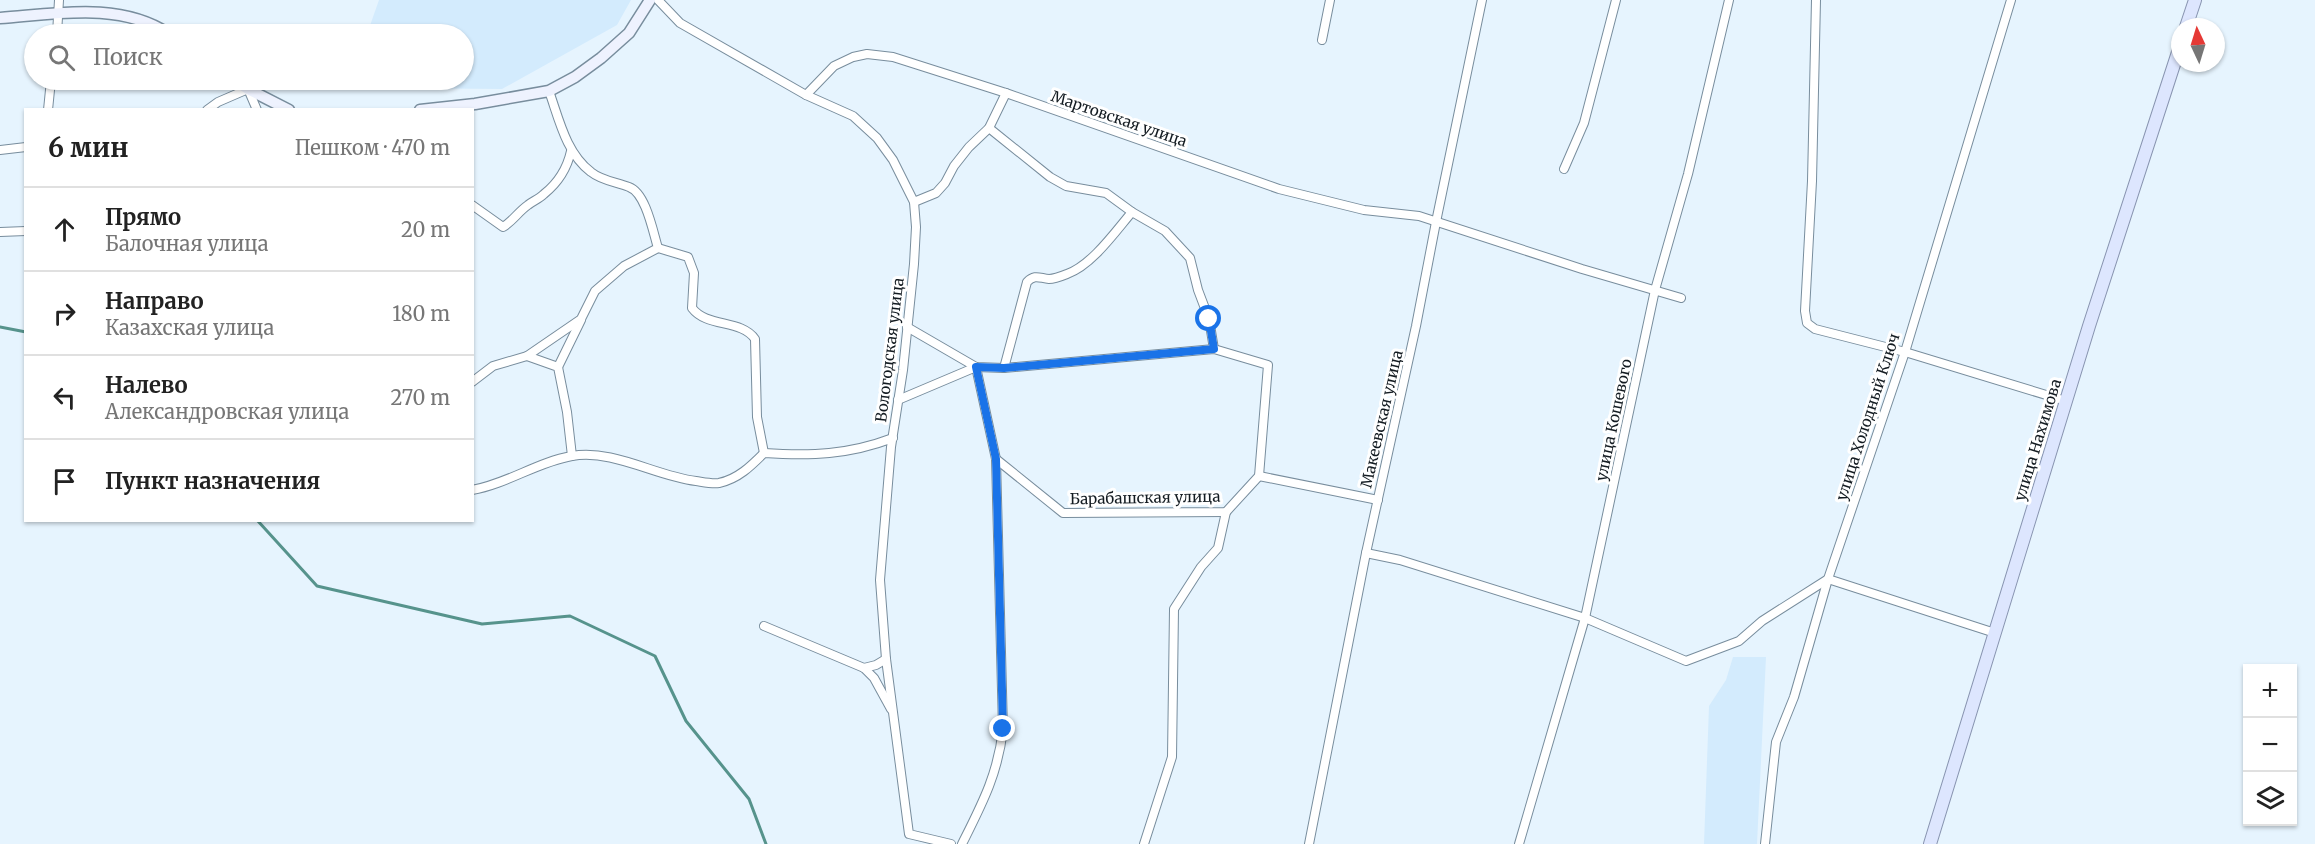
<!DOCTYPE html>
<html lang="ru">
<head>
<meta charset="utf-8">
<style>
	:root { --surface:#fff; --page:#f2f2f2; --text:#222; --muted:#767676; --line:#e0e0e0 }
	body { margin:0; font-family:Merriweather,serif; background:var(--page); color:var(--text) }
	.controls { position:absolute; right:18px; bottom:18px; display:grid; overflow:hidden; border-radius:0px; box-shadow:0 2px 4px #0004 }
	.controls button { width:54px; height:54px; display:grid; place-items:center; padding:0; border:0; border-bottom:2px solid var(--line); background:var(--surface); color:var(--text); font:30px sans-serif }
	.compass { position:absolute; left:2171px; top:18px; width:54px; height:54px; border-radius:50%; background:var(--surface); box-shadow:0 2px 4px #0004; rotate:356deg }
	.stop { position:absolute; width:18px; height:18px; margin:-14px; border:4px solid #1a73e8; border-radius:50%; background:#fff }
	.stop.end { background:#1a73e8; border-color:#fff; box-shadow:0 2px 6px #0008 }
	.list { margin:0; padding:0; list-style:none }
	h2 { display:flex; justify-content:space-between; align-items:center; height:78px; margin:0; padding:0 24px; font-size:26px }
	h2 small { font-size:20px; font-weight:400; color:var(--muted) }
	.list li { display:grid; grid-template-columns:39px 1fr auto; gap:18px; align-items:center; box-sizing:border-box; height:84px; padding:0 24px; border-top:2px solid var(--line) }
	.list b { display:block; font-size:22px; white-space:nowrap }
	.list p { margin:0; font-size:20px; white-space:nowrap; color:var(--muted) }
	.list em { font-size:20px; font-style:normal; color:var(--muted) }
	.icon { flex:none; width:33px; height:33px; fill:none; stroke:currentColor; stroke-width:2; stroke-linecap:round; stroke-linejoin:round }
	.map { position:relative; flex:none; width:2315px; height:844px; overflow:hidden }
	.search { position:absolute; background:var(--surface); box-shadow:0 2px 4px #0004; left:24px; top:24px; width:450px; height:66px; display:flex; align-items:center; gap:15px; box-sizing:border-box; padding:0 21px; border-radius:33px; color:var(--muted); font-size:22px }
	.panel { position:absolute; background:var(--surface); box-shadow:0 2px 4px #0004; left:24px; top:108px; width:450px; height:414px; border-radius:0px }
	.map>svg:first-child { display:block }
</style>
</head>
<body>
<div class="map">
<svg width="2315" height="844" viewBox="0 0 2315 844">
	<rect width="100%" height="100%" fill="#e6f4fe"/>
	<g fill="#d3ebfd">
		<polygon points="379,0 631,0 617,25 502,89 393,88 383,80 464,80 464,34 367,34"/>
		<polygon points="1733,657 1766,657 1757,844 1704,844 1709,706 1726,680"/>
	</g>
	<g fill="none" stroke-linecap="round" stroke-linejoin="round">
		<g stroke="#56938c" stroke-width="3">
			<polyline points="0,327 26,332"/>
			<polyline points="257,520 317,586 482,624 570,616 655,656 686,721 749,799 766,844"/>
		</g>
		<g stroke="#788d9d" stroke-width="10">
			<g id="street">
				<polyline points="658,0 680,23 806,95 853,116 877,138 893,160 914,202 916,227 914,264 903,370 891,447 880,580 886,659 909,834 951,844"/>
				<polyline points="1816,0 1812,181 1805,311 1807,323 1815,329 1905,352 2066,401"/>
				<polyline points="57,34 59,0"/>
				<polyline points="1322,40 1330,0"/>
				<polyline points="806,95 834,66 853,57 867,54 893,57 1006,93 1279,189 1364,210 1419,216 1582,269 1681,298"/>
				<polyline points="48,110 51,80"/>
				<polyline points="207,110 218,102 248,89 257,110"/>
				<polyline points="989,128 1050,177 1066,186 1106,193 1132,212 1165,231 1190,258 1198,290 1209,319 1214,349"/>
				<polyline points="0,150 26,147"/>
				<polyline points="1564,169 1584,123 1616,0"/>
				<polyline points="914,202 936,193 945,183 954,166 969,147 989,128 1006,93"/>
				<path d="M472,205l31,22c10,-6 15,-15 25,-22 5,-4 11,-6 16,-11 15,-12 23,-25 27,-43"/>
				<polyline points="0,232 26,231"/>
				<path d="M658,248l30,9 6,16 -2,35c15,20 49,11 63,31l2,78 7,36"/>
				<polyline points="907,327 976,367 1004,368 1214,349 1268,365 1259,476 1226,512 1063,513 996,459"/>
				<polyline points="527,356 558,367 567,412 572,456"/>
				<polyline points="558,367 581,320"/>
				<path d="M1004,368l23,-86c8,-8 12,-4 22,-3 5,0 13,-3 18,-5 25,-9 48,-42 65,-62"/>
				<path d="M472,382l21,-16 34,-10 54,-37 14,-28 29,-25 34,-18c-5,-16 -12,-55 -29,-61 -12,-5 -27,-6 -38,-15 -25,-19 -32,-53 -42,-81"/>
				<path d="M898,400l78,-33 20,92 7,270c-5,45 -21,75 -41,115"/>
				<polyline points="1259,476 1378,500"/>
				<path d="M472,490c35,-6 65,-28 100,-34 42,-7 83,20 124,25 7,1 16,3 23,2 19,-4 32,-17 45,-30 47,3 84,2 129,-15"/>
				<polyline points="1366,553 1400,560 1585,618 1686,661 1739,641 1762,621 1828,579 1995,633"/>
				<polyline points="764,626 864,668 874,678 891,709"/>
				<polyline points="864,668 876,665 886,659"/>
				<polyline points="1144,844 1172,757 1174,609 1201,567 1218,548 1226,512"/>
				<polyline points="1309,844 1366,553 1416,326 1436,222 1482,0"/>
				<polyline points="1519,844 1585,618 1655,290 1688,174 1729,0"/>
				<polyline points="1765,844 1776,742 1794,697 1828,579 1905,352 2011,0"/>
			</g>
		</g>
		<g stroke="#788d9d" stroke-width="13">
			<g id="secondary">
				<path d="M0,18c55,-4 120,-17 169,16"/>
				<polyline points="234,80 248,89 289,110"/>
				<polyline points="420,110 475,104 549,91 575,77 601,58 629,33 650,0"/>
			</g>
		</g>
		<g stroke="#8894b0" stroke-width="14">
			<g id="primary">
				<polyline points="2186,27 2195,0"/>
				<polyline points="1930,844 2089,326 2180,46"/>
			</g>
		</g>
		<use href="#street" stroke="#fff" stroke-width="8"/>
		<use href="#secondary" stroke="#eef2fe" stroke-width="10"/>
		<use href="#primary" stroke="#dde6fe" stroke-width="12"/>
	</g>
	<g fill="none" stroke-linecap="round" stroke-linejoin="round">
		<polyline stroke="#1a73e8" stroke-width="8" points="1003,729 996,459 976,367 1004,368 1214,349 1209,319"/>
	</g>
	<g text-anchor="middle" stroke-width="6" stroke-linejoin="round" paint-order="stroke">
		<g font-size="15" fill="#131b21" stroke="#fff">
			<text transform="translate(1119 119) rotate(19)" y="5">Мартовская улица</text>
			<text transform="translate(890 350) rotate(-83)" y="5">Вологодская улица</text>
			<text transform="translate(1868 417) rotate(-72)" y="5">улица Холодный Ключ</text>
			<text transform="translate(1382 419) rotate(-77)" y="5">Макеевская улица</text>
			<text transform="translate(1614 420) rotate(-78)" y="5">улица Кошевого</text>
			<text transform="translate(2038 440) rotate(-73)" y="5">улица Нахимова</text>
			<text transform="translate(1145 498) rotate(-1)" y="5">Барабашская улица</text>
		</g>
	</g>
</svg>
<div class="controls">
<button>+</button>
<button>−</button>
<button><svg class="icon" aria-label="layers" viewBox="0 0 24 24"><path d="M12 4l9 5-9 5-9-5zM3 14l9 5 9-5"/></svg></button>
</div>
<svg class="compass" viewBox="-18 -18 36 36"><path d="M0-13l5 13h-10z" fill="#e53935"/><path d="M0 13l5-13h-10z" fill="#767676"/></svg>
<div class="stop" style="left:1209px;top:319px"></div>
<div class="stop end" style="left:1003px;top:729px"></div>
<div class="search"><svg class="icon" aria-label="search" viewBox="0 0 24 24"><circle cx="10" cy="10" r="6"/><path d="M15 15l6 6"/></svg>Поиск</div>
<section class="panel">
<h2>6 мин<small>Пешком · 470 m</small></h2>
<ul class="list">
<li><svg class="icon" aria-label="ahead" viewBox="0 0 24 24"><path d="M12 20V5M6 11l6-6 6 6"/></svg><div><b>Прямо</b><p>Балочная улица</p></div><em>20 m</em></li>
<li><svg class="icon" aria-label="right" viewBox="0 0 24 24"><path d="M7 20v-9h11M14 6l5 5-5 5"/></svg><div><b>Направо</b><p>Казахская улица</p></div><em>180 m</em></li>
<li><svg class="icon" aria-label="left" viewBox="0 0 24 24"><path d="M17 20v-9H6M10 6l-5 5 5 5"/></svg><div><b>Налево</b><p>Александровская улица</p></div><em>270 m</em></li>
<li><svg class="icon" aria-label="arrive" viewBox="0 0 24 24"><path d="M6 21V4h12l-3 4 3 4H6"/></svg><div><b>Пункт назначения</b></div></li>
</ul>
</section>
</div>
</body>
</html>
